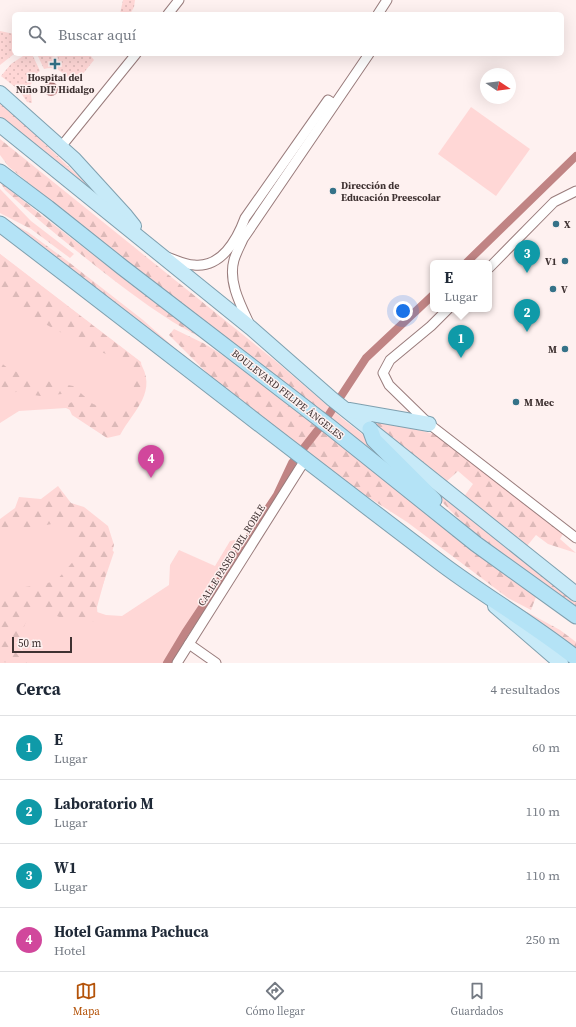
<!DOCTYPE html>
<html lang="es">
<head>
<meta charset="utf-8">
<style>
	:root { --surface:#fff; --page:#f6f6f7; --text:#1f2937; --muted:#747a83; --line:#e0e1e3; --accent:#b45309 }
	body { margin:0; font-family:"Source Serif 4",serif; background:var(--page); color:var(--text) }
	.compass { position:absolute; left:480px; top:68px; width:36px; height:36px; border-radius:50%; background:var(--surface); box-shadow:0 4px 16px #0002; rotate:103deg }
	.scale { position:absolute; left:12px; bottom:10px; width:60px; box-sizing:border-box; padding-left:4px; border:2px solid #3f3232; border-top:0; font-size:11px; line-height:14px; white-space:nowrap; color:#3f3232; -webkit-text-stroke:3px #fef1f0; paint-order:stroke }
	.you { position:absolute; left:403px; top:311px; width:14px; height:14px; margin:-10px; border:3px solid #fff; border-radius:50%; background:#1a73e8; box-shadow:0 0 0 6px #1a73e833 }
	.badge { display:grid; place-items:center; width:26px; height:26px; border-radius:50%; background:var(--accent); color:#fff; font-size:13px; font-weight:700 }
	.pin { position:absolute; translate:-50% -33px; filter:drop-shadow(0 1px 2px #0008) }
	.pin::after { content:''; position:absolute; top:21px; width:14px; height:12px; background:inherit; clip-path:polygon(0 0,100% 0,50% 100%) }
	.popup { position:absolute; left:430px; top:260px; width:62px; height:52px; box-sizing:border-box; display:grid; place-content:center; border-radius:6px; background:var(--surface); filter:drop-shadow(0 1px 3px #0005); font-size:13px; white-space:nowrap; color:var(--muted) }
	.popup b { font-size:15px; color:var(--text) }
	.popup::after { content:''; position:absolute; left:50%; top:100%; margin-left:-8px; border:8px solid transparent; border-top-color:var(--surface) }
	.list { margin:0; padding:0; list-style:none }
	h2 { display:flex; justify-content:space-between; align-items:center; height:52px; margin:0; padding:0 16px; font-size:17px }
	h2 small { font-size:13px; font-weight:400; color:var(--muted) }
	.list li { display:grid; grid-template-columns:26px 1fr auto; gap:12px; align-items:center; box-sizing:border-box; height:64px; padding:0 16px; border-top:1px solid var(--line) }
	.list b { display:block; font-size:15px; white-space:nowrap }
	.list p { margin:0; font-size:13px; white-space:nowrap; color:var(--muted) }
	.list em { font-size:13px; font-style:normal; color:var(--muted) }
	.icon { flex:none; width:22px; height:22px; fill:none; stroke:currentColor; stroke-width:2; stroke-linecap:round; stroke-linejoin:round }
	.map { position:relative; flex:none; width:576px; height:663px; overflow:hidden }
	.search { position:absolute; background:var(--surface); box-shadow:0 4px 16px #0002; left:12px; right:12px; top:12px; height:44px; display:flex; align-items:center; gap:10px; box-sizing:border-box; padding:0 14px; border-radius:6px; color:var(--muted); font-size:15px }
	.sheet { height:308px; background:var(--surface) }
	nav { display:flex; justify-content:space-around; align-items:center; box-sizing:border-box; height:56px; border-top:1px solid var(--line); background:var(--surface); font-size:11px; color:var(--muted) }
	nav a { display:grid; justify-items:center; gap:2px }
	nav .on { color:var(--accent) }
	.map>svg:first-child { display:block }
</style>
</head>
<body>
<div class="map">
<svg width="576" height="663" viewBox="0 0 576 663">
	<defs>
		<pattern id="forest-firs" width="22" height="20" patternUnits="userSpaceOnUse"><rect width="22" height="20" fill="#ffd7d6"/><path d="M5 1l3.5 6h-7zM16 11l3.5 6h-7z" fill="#dcb9b8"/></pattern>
		<pattern id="park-dots" width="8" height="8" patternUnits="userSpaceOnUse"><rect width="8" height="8" fill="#ffd7d6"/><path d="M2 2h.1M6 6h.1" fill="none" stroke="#dcb9b8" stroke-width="1.8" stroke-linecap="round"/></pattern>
		<pattern id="water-waves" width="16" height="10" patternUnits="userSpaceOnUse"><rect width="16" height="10" fill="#c08484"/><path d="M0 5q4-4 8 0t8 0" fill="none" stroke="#9d6d6d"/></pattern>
	</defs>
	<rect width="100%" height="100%" fill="#fef1f0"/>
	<g fill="#ffd7d6">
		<polygon points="471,107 530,149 496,196 438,154"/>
		<polygon points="0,254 141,362 144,389 108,428 66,408 19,411 0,423"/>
		<polygon points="29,501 101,539 114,552 94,611 106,615 122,616 169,585 170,565 179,550 215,566 230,541 244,538 164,663 0,663 0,522"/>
	</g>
	<g fill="url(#forest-firs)">
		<polygon points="0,101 118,214 0,120"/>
		<polygon points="0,139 278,363 343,419 379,447 417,488 104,244 9,167 0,155"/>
		<path d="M0,182c65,53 133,102 199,153l-1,1c-35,-18 -65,-41 -96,-65 -33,-26 -66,-52 -97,-81z"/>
		<polygon points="0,189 31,221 74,254 70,258 31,229 0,213"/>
		<polygon points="6,220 28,232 66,260 143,320 177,350 176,352"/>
		<path d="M0,254l139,107c20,30 -5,49 -19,74l-13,3 -35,-23 -5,-11 11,-4 -5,-7 -33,3 -23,-4 -17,1v-31l9,7 27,10 37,7 20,18 26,9 12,-15 4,-19 -20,-22 -23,-8 -60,-32 -32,-29z"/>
		<polygon points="174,329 205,344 224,356 526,588 536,597 531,610 508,598 407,522 343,481 217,383 169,335"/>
		<polygon points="360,413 437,435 563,534 560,539 576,553 548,544 536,535 527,546 463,498 473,484 458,471 446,482"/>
		<path d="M58,486l13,17 13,4 24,19 6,19 -17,62 1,14c-11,1 -34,0 -43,-6 -8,-4 -12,-10 -21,-13l-17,42 -12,-6 15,20 7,5 -27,-1v-68l16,-6 18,-2 22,-5 22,-25v-19l-21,-14 -43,8 -14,10v-22l15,-11 4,-11 22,2z"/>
		<polygon points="432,486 576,599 576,612 473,533 436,496"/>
		<polygon points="527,612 560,630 576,642 576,650 526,613"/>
	</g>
	<g fill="url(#park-dots)">
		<polygon points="123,0 135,0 134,7 130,14 120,14"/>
		<polygon points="0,31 14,34 14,54 0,65"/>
		<polygon points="26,54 32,54 40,71 36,74 30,86 32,103 27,102 19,90 1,76 11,64"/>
		<path d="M37,54h8l5,2 6,1 7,-3h28l-1,1 4,5 -17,21c-14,-2 -15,-17 -33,-12z"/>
	</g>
	<circle fill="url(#water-waves)" cx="51" cy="89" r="7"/>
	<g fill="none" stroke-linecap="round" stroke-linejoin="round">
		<g stroke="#c08484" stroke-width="8">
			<polyline points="466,263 576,156"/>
			<polyline points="167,663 185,633 277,495 292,463 324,422 366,358 433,295"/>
		</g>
		<g stroke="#997c7c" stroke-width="11">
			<g id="minor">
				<polyline points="168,14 179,0"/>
				<polyline points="378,14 387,0"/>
				<polyline points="60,148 136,54"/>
				<path d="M167,257c9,3 18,8 27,8 27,3 43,-25 51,-47l83,-118 6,4"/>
				<polyline points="489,268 554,202 576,191"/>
				<polyline points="448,309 431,326 390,360 383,373 389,385 429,424 576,538"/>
				<path d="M249,323c-9,-19 -21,-42 -15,-63 2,-7 6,-14 9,-21l126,-185"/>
				<polyline points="189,644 216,663"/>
				<polyline points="177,663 305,460"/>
			</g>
		</g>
		<g stroke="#7fa0af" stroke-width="16">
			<g id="primary">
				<polyline points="0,93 74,159 126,216 134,226"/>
				<polyline points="0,125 251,328 332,399 576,594"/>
				<polyline points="349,410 429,424"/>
				<polyline points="495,606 561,663"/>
			</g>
		</g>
		<g stroke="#7fa0af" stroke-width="17">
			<g id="trunk">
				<polyline points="0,172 48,208 122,267 330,427 476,544 576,616"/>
				<path d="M0,224c148,113 294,228 442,340 44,33 91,60 134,94"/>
				<polyline points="370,429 374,440 434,500"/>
			</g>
		</g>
		<use href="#minor" stroke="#fff" stroke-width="9"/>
		<use href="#primary" stroke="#c7eaf8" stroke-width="14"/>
		<use href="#trunk" stroke="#b4e3f6" stroke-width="15"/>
	</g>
	<g fill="#357288" stroke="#fef1f0" stroke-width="1.5">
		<path d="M53 58h4v4h4v4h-4v4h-4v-4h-4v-4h4z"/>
		<circle cx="333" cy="191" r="4"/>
		<circle cx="556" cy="224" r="4"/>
		<circle cx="565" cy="261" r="4"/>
		<circle cx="553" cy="289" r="4"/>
		<circle cx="565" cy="349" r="4"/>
		<circle cx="516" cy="402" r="4"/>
	</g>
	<g text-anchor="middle" stroke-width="3" stroke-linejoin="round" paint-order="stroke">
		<g font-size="10" font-weight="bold" fill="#3f3232" stroke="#fef1f0" text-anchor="start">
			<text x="55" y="81" text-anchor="middle">Hospital del<tspan x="55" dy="12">Niño DIF Hidalgo</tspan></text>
			<text x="341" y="189">Dirección de<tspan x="341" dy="12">Educación Preescolar</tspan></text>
			<text x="564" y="228">X</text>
			<text x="557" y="265" text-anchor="end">V1</text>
			<text x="561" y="293">V</text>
			<text x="557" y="353" text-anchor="end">M</text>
			<text x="524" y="406">M Mec</text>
		</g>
		<g font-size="10" fill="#3f3232" stroke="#fef1f0">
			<text transform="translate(288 394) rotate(38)" y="4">BOULEVARD FELIPE ÁNGELES</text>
			<text transform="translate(231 555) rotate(-58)" y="4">CALLE PASEO DEL ROBLE</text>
		</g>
	</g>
</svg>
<svg class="compass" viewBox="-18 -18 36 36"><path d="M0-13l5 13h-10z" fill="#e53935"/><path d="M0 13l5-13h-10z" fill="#747a83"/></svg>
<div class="scale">50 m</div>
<div class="you"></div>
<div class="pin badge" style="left:461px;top:358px;background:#0f9aa8">1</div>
<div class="popup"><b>E</b>Lugar</div>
<div class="pin badge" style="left:527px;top:332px;background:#0f9aa8">2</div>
<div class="pin badge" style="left:527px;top:273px;background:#0f9aa8">3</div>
<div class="pin badge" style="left:151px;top:478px;background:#d1479c">4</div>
<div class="search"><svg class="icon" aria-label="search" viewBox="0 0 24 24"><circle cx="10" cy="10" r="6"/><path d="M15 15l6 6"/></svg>Buscar aquí</div>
</div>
<section class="sheet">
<h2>Cerca<small>4 resultados</small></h2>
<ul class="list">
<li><span class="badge" style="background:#0f9aa8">1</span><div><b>E</b><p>Lugar</p></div><em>60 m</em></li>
<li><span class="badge" style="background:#0f9aa8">2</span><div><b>Laboratorio M</b><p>Lugar</p></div><em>110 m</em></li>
<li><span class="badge" style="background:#0f9aa8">3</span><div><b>W1</b><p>Lugar</p></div><em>110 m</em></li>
<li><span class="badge" style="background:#d1479c">4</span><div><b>Hotel Gamma Pachuca</b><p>Hotel</p></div><em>250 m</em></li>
</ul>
</section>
<nav>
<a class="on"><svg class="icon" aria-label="map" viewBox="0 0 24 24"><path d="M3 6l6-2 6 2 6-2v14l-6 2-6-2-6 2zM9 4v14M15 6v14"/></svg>Mapa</a>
<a><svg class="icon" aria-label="directions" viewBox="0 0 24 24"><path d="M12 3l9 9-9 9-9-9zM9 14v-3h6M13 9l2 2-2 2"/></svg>Cómo llegar</a>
<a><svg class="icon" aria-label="saved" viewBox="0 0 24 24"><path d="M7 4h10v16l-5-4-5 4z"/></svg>Guardados</a>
</nav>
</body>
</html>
